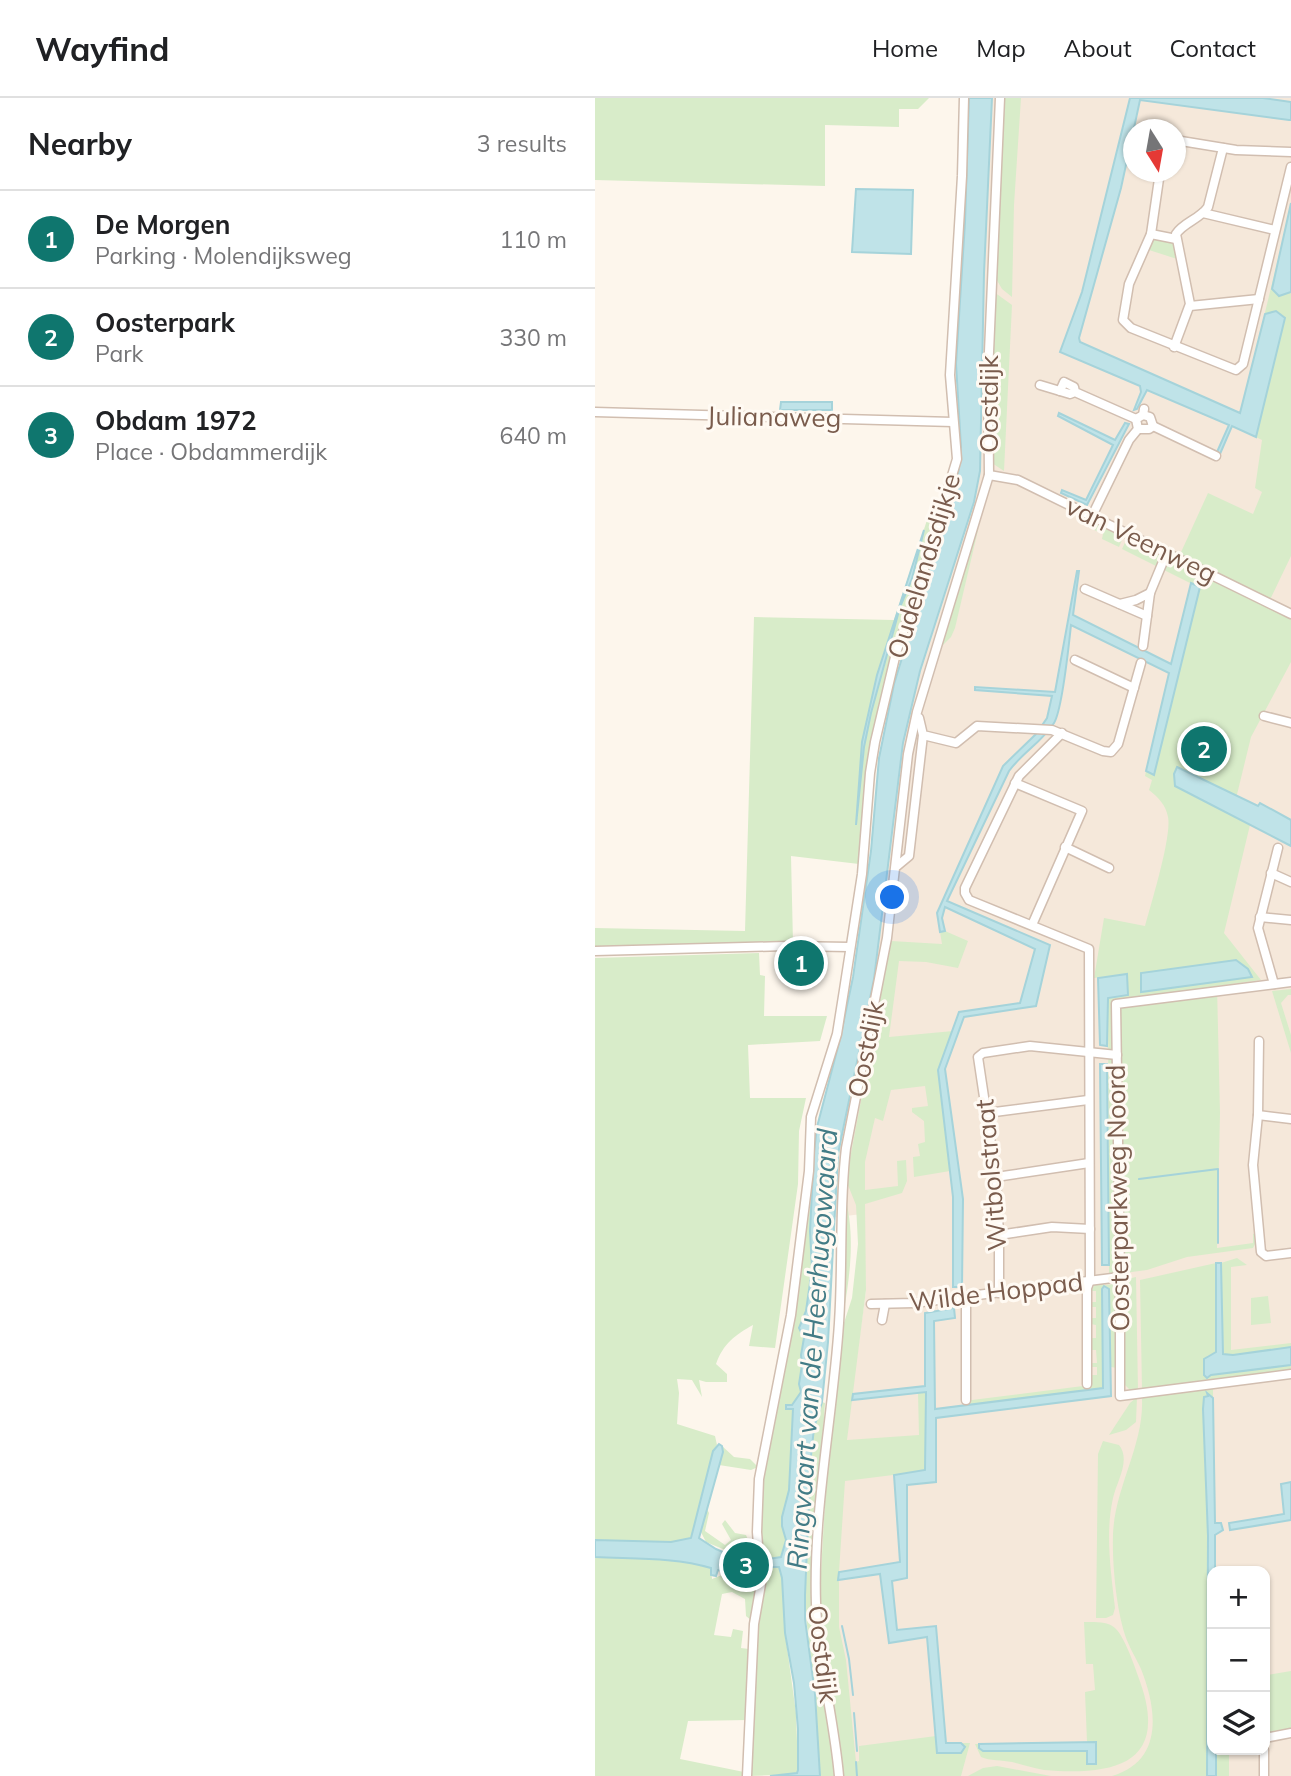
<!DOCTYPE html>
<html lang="en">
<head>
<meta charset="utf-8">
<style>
	:root { --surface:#fff; --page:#f2f2f2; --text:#202124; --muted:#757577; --line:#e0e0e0; --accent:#0f766e }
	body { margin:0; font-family:Mulish,sans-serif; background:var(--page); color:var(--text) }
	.controls { position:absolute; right:21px; bottom:21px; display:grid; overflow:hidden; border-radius:14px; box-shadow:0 2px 5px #0004 }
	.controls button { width:63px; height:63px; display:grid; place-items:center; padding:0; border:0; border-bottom:2px solid var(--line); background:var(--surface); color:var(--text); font:35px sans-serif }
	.compass { position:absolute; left:528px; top:21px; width:63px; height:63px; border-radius:50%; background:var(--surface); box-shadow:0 2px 5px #0004; rotate:169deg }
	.you { position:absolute; left:298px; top:800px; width:24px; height:24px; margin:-18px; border:5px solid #fff; border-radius:50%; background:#1a73e8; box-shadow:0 0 0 10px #1a73e833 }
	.badge { display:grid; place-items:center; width:46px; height:46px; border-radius:50%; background:var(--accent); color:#fff; font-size:23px; font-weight:700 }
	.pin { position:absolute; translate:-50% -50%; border:4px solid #fff; box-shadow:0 2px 7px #0006 }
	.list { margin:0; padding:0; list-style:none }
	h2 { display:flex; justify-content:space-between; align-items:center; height:91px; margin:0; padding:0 28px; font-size:30px }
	h2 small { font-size:23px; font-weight:400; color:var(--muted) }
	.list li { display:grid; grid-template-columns:46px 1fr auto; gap:21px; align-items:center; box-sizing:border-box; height:98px; padding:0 28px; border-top:2px solid var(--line) }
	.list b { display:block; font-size:26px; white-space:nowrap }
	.list p { margin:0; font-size:23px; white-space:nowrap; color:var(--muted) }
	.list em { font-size:23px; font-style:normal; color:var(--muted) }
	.icon { flex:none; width:38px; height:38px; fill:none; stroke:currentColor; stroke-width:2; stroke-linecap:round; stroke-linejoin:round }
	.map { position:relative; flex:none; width:696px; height:1678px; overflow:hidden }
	header { display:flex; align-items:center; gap:42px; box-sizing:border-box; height:98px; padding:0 35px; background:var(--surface); border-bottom:2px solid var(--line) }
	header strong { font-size:33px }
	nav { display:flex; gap:38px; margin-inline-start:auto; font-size:24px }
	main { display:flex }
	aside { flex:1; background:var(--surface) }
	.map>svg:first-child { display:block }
</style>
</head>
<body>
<header>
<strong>Wayfind</strong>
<nav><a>Home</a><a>Map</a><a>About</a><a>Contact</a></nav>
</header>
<main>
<aside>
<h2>Nearby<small>3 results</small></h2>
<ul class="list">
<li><span class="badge">1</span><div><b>De Morgen</b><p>Parking · Molendijksweg</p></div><em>110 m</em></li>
<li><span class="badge">2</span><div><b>Oosterpark</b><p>Park</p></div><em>330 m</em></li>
<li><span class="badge">3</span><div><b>Obdam 1972</b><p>Place · Obdammerdijk</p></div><em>640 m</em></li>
</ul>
</aside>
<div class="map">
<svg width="696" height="1678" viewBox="0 0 696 1678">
	<rect width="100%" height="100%" fill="#fdf6ec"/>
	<path fill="#f5e8da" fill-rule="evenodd" d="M393,0h303v1678h-443l-18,-196 14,-128 22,-162 -4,-76 -33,4 67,-475 60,-209zM538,32h42v42h-42zM617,1473h53v179h-53z"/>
	<g fill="#d8ecc9">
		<polygon points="0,0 334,0 323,11 304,11 304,29 230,27 230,88 0,82"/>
		<polygon points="408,0 426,0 419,107 417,199 407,191 400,179"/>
		<path d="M696,107v351l-24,50 24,12v44l-40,75 -19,78 18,10 -26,108 37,47 -44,6 3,127 -3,135 36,-5v-9l3,-1 1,7 -4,8 -66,9 -40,13 -38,5 -1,-277 20,-4 -2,-20 -32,4 10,-60 41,8c6,-22 27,-90 23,-109 -2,-12 -10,-20 -19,-27l3,-10 -7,-4 1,-5 7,4 47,-187 -78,-39 6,-13 49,25 31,-68 45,21 9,-22 -7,-4 7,-48 -25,-12z"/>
		<polygon points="559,139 579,144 582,161 554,152"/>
		<polygon points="399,194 417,207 409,373 397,365 396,275"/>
		<polygon points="336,410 343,412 321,484 304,533 290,588 264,766 196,758 198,845 0,849 0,830 150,833 159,519 299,522"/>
		<polygon points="500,423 529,437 524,449 507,441 508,436 497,431"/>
		<polygon points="384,428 360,530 356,539 345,550"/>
		<polygon points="350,833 373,843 363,870 331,864 304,863 294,939 358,933 343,972 355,1073 319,1079 318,1059 325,1058 323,1046 330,1044 329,1023 317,1014 317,1010 333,1008 330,988 296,992 288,1023 280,1020 270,1064 270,1092 303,1088 302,1063 311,1062 312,1083 307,1095 270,1106 271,1192 252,1342 324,1337 323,1295 331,1294 330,1373 250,1383 244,1474 244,1529 251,1562 261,1664 264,1663 264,1648 341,1638 343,1655 370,1649 366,1645 375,1645 366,1678 247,1678 226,1526 225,1492 232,1368 241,1282 248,1228 257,1200 263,1146 261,1107 251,1082 296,843 347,846 345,834"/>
		<path d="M164,855l1,22 5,1 -1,40h63l-7,25 -72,4 2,53h56l-7,33 -1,53 -23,164 -26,-2 4,-21c-18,10 -30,19 -37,39l11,10v8h-21l-7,-2 3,17 -10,-17 -15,-1 2,14 -2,31 38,12 2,9 -4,6 -22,87 -20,4 -76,-2v-582z"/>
		<polygon points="696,891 696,897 693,897 686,905 696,937 696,955 677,893"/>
		<polygon points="218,1087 215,1133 217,1171 211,1213 205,1233 209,1240 206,1257 206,1294 197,1307 191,1307 198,1310 194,1392 187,1419 187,1428 191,1442 186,1459 174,1461 173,1468 184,1468 187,1480 190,1535 201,1615 203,1672 202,1676 155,1678 159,1632 161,1533 169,1495 165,1431 169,1374 197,1234"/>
		<path d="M249,1094c11,40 7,77 0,118z"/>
		<polygon points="642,1160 652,1167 636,1169 636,1252 696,1245 696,1249 637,1257 628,1256 626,1165"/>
		<polygon points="621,1165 621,1254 612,1258 609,1277 613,1280 616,1277 696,1267 696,1272 547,1292 545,1182"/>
		<polygon points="541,1179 543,1292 536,1293 529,1286 528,1182"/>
		<polygon points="508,1185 509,1187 521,1186 522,1270 516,1269 514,1191 507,1191 508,1290 369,1308 369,1303 496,1287 496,1277 502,1277 502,1269 496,1269 496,1265 502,1265 501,1252 496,1252 496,1240 501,1240 501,1227 496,1226 496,1220 501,1220 501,1209 496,1209 496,1204 501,1204 501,1193 496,1193 500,1186"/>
		<polygon points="673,1198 676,1225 656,1227 656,1200"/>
		<path d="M618,1289v11l-5,-2 -4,56 4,84 -1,240h-95c52,-15 45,-67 29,-107 -5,-11 -12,-22 -16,-34 -9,-28 -13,-72 -12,-101 2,-47 31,-89 29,-135l2,-3z"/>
		<polygon points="542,1299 541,1324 531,1332 514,1337 535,1305"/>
		<polygon points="227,1304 230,1305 218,1483 241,1678 225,1678 220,1596 210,1510 216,1358 219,1330"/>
		<path d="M508,1343l16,4c12,15 -2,36 -6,53 -8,36 -2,73 2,110l-2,7 -7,3h-10l2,-164z"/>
		<polygon points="127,1348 139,1359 155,1361 163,1369 156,1372 124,1367"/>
		<polygon points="111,1409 114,1415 110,1433 130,1447 136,1442 127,1426 130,1422 140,1435 151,1437 155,1447 135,1454 111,1444 106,1434"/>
		<path d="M0,1459c38,2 79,0 116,11l1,11 10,-4 14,6 22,3 -6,37 -6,-5 -1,-17 -13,-7 -10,2 -8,41 17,2 2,-8 10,2 -2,17 8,1 -1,71 -60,1 -8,38 64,13v4h-149z"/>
		<path d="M489,1524c10,0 24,-1 31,6 9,8 19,36 23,48 33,86 -19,100 -94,94 -11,-2 -21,-5 -32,-8 -10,-2 -22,-1 -31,-5l-6,-13h4l4,7h104l9,-9h-9l-2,-50 10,-2 -2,-26h-7z"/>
		<polygon points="670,1563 672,1577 696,1573 696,1632 677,1636 671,1632"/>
		<rect x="621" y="1652" width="13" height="26"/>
		<polygon points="402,1668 456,1678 373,1678 388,1670"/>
	</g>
	<g fill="#bfe3e8" stroke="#a5d3da" stroke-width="2">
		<polygon points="374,0 397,0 389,175 385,373 379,404 325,573 308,645 279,881 243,1056 233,1244 227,1304 219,1330 216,1358 210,1497 210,1521 220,1596 225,1678 175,1678 202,1675 203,1672 203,1631 199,1585 190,1535 187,1480 184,1469 173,1469 173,1461 186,1459 191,1442 187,1428 187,1419 194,1392 198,1311 191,1311 191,1307 197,1307 206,1294 204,1286 207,1267 206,1257 209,1240 204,1230 211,1213 217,1171 215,1133 219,1054 222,1029 245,941 258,879 276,753 284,660 299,586 363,377 366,349 361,266 370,124"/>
		<polygon points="535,0 668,0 696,4 696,22 694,22 545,2 526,90 484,240 485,244 645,315 670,216 681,213 690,220 661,339 637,328 625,356 622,354 634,327 552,292 542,311 539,312 546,294 545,288 465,254 487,194"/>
		<polygon points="261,91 318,92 316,156 257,154"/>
		<polygon points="696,105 696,194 684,198 677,191"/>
		<polygon points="186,304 237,304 237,312 185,312"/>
		<polygon points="464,315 520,342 530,325 534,326 492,407 466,395 467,392 491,402 518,347 463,318"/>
		<polygon points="329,432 317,481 305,509 276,615 269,649 261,727 267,644 282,577"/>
		<path d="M482,473h2l-6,44 98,49 20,-81 9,4 -46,188 -8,-4 23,-98 -98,-48c-2,19 -9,85 -17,98 -12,19 -32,30 -45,48l-62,130 103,44 -14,61 -72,11 -19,52 18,130 -1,88h-9v-90l-15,-127 21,-58 61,-9 15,-54 -90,-42 -3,11 3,13 -5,1 -3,-19 66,-147 33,-32 11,-16 5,-22 -77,-6v-3l80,5z"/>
		<polygon points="582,669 663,708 665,705 696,722 696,748 580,688 579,676"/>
		<polygon points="641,862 653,871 657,879 546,894 546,875"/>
		<polygon points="532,876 533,897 513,900 512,948 505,947 503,880"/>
		<polygon points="505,966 512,966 514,1167 507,1167"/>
		<polygon points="621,1165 626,1165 628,1256 638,1257 696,1249 696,1267 616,1277 612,1280 609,1277 609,1261 621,1254"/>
		<polygon points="509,1188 514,1191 516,1298 341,1320 341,1384 312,1387 312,1480 297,1483 302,1532 341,1528 351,1645 366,1645 370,1649 366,1655 342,1655 332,1539 294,1545 285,1476 243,1482 244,1474 305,1464 299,1377 330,1372 331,1294 257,1302 258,1296 330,1288 330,1215 359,1210 360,1220 339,1223 340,1311 508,1290 507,1191"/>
		<polygon points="612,1295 618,1300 620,1425 626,1425 628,1432 620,1437 620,1473 617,1473 617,1652 621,1652 621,1678 612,1678 613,1438 608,1311 609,1299 613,1298"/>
		<path d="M124,1346l3,2 1,6 -24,86 17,11 16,7 5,10 -3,6 -16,-2 -2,6 -5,-1v-7c-36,-11 -78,-9 -116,-11v-17l76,2 20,-4 22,-87z"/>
		<polygon points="696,1384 696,1422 635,1432 634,1425 689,1416 686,1386"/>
		<polygon points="501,1644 501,1666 492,1666 492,1653 388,1653 384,1650 384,1646"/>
	</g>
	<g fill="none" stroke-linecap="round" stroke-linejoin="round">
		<g stroke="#a5d3da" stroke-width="2">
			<polyline points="544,1081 623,1071 623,1145"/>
			<polyline points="247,1528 254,1561 258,1597"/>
			<polyline points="259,1615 262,1653"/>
			<polyline points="261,1664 262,1678"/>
		</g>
		<g stroke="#d1beb0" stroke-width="11">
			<g id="street">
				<polyline points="580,42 641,52 696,54"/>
				<polyline points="565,74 556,136 534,186 528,222 536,230 641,272 648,266 696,69"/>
				<polyline points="608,115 680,132"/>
				<polyline points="556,136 581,141"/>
				<polyline points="595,208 664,201"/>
				<path d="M579,249l16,-43 -14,-70c8,-12 24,-15 32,-27l15,-59"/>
				<polyline points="445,287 465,293"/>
				<polyline points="480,294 475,296 465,293 469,284 479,289 480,294 541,321"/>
				<polyline points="0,314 358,324"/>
				<polyline points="558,328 621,358"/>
				<polyline points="543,331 554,331 558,328 555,319 548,317"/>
				<polyline points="394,377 423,382 696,516"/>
				<polyline points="497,418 534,342 543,331 541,321 548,317 549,311"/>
				<polyline points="490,491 552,518"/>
				<polyline points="525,506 541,502 555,495"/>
				<polyline points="548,548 555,495 572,454"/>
				<polyline points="480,562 539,590"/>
				<polyline points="669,618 696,625"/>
				<polyline points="324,620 328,637 361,645 382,628 457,632 508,653 516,654 523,646 546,565"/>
				<polyline points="467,635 424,678 370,790 370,795 374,802 494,851 495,1182 492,1190 492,1286"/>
				<polyline points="420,685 487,713 437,827"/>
				<polyline points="470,749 514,770"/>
				<polyline points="302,768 314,758 328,637"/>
				<polyline points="676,775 696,784"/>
				<polyline points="665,819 696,822"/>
				<polyline points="0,853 191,848 255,849"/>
				<polyline points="696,884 521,906 525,1179 525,1298 696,1276"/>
				<polyline points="679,886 663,830 683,750"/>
				<polyline points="664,943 663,1017 658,1067 666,1154 671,1158 696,1155"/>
				<polyline points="392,1015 493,1002"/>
				<polyline points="663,1017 696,1021"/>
				<polyline points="401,1079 494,1065"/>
				<polyline points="404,1137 457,1129 495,1131"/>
				<polyline points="404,1195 404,1137 401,1079 383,959 388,955 435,948 522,957"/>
				<polyline points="371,1199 371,1302"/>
				<polyline points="276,1206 319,1205 525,1179"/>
				<polyline points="287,1222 290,1206"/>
				<polyline points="670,1640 696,1635"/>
				<polyline points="152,1678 159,1526 166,1486 162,1434 164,1381 196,1217 214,1073 216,1019 242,936 249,892 267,776 275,675 280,644 301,555 325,484 362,361 355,277 367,78 369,0"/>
				<path d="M244,1678c-5,-58 -21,-115 -23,-173 -3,-94 17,-187 23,-280 4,-59 0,-117 7,-175l41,-210 21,-184 9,-42 72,-237 -1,-100 12,-277"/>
				<polyline points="669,1678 669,1652"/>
			</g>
		</g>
		<use href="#street" stroke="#fff" stroke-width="8"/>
	</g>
	<g text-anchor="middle" stroke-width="6" stroke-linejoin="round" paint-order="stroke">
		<g font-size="26" fill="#7a5c4d" stroke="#fffaf3">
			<text transform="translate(394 306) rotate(-90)" y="9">Oostdijk</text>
			<text transform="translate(179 319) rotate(1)" y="9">Julianaweg</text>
			<text transform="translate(546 442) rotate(26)" y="9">van Veenweg</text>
			<text transform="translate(329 468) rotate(-73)" y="9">Oudelandsdijkje</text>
			<text transform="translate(271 951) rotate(-79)" y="9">Oostdijk</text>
			<text transform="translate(396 1077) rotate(-95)" y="9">Witbolstraat</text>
			<text transform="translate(523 1100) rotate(-91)" y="9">Oosterparkweg Noord</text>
			<text transform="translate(401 1194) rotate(-7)" y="9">Wilde Hoppad</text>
			<text transform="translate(228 1556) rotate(83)" y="9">Oostdijk</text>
		</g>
		<g font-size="28" font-style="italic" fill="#437c86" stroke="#fffaf3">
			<text transform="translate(217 1251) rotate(-86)" y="10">Ringvaart van de Heerhugowaard</text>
		</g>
	</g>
</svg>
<div class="controls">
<button>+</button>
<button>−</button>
<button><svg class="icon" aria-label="layers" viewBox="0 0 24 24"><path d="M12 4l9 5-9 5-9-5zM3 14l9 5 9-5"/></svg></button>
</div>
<svg class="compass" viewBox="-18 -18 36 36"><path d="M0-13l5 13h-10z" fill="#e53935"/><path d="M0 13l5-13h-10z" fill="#757577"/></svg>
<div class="you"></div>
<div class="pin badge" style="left:206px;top:865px">1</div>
<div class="pin badge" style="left:609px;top:651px">2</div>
<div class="pin badge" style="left:151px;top:1467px">3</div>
</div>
</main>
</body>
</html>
